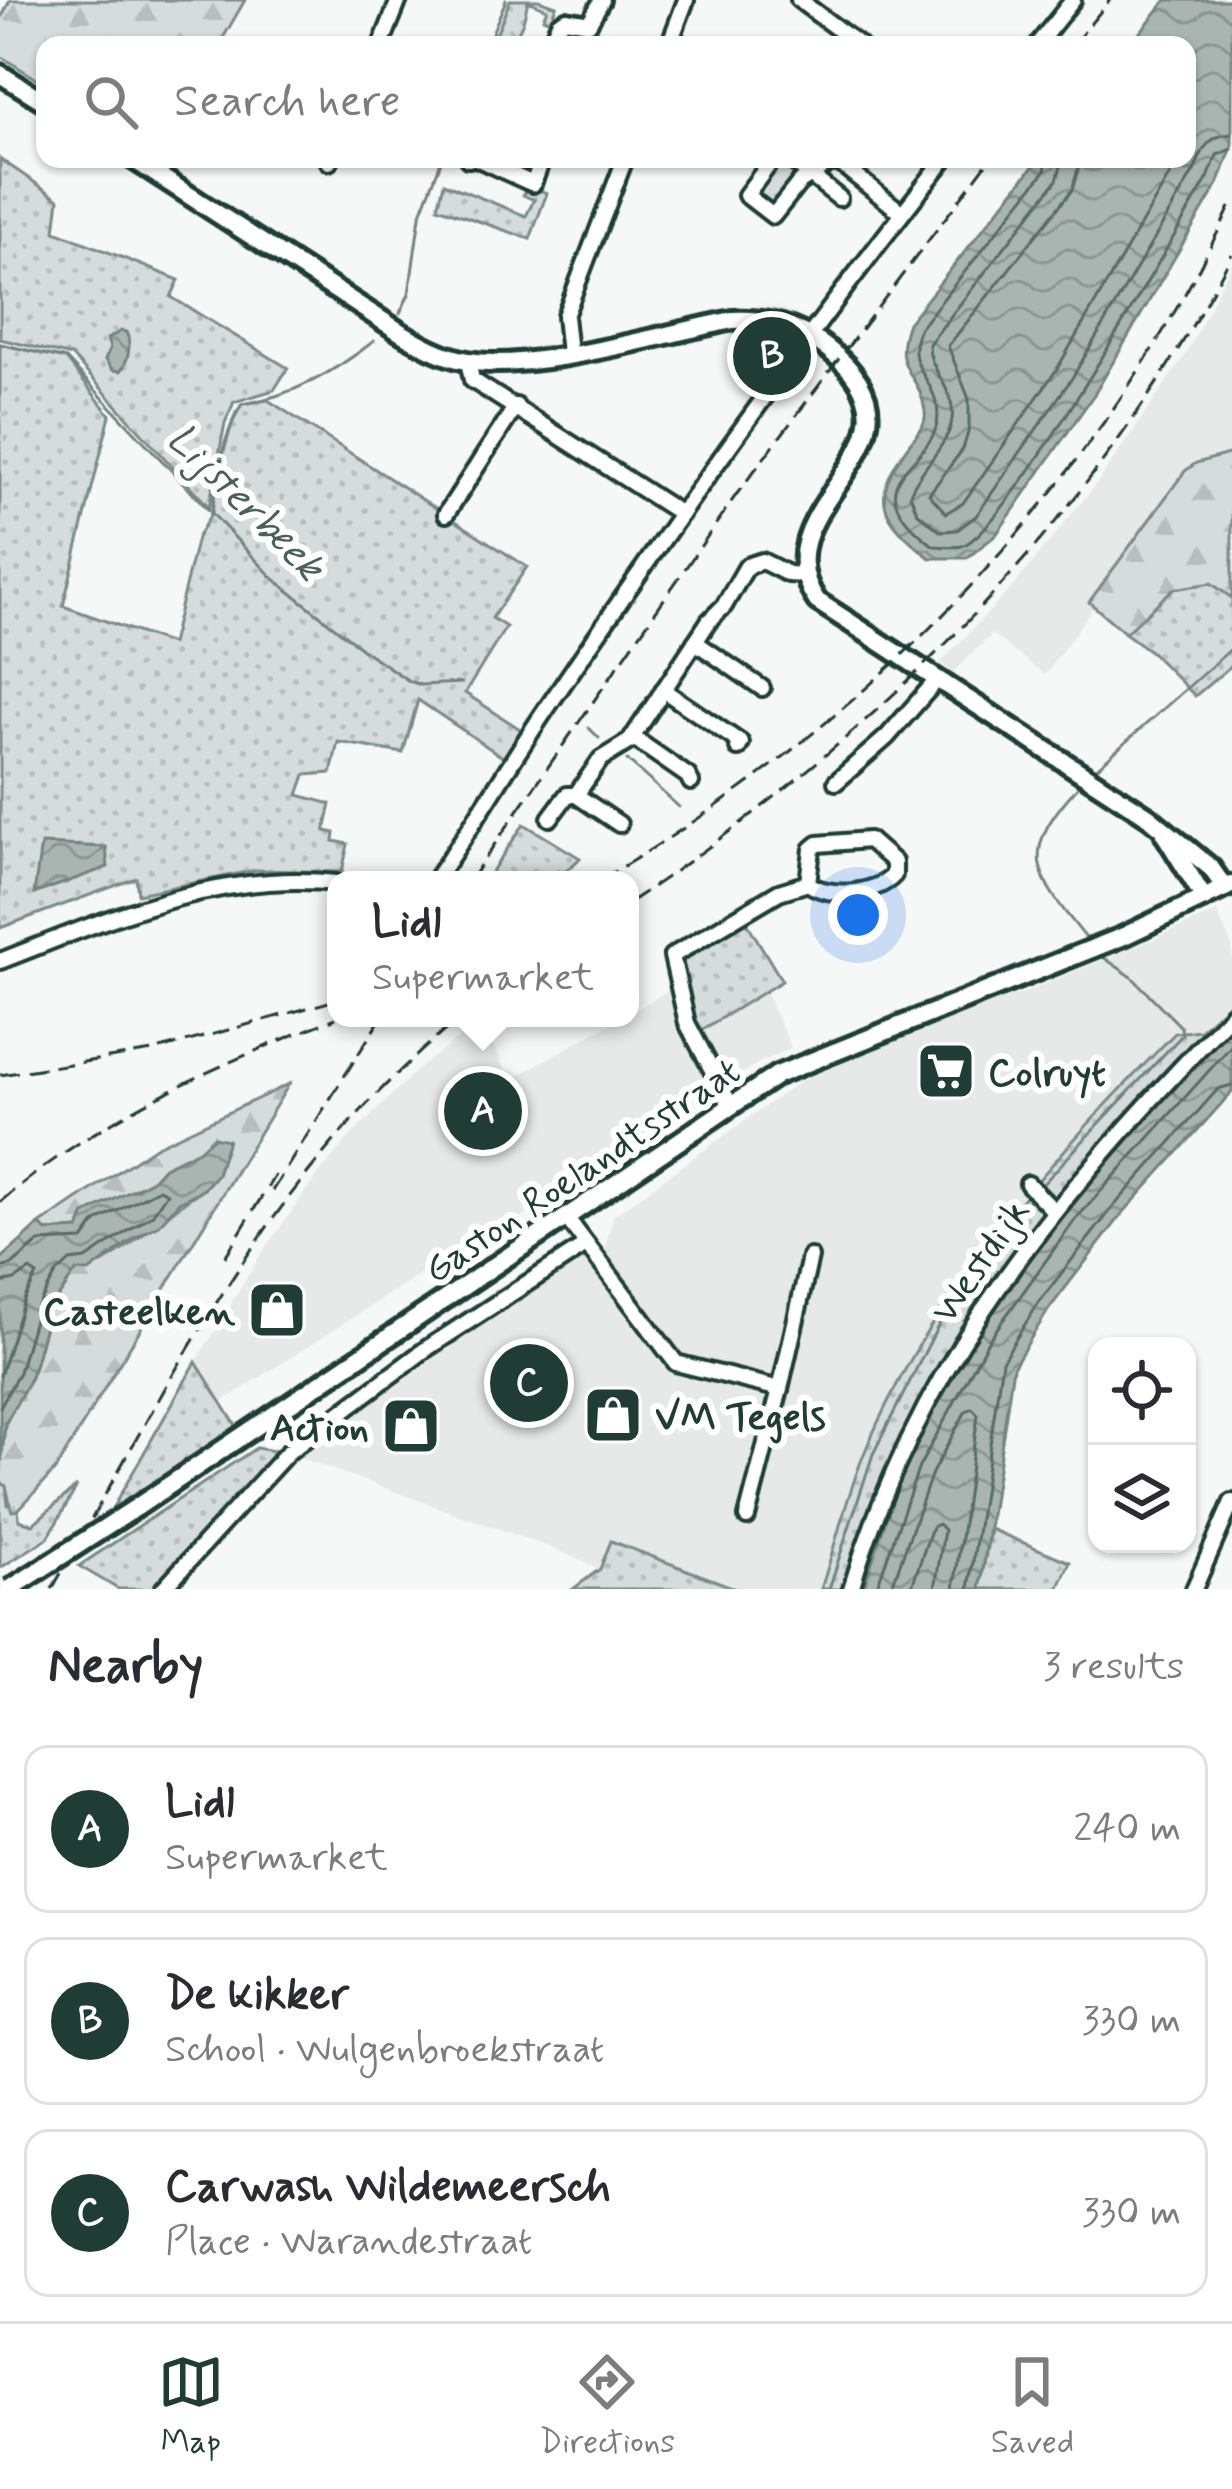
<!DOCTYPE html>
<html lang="en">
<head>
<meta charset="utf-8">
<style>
	:root { --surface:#fff; --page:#f2f2f3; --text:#2b2b33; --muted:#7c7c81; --line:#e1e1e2; --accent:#1f3d34 }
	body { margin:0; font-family:Mynerve,sans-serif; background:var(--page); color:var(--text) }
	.controls { position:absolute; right:36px; bottom:36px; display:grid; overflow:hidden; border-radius:24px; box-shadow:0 3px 9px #0004 }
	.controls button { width:108px; height:108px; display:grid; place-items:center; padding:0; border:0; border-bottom:3px solid var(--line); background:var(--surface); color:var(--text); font:60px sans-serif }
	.you { position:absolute; left:858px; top:915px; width:42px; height:42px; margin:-30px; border:9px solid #fff; border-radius:50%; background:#1a73e8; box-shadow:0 0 0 18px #1a73e833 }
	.badge { display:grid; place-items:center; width:78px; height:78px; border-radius:50%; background:var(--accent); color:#fff; font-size:39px; font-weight:700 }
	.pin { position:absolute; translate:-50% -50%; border:6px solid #fff; box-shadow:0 3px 12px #0006 }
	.popup { position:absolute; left:327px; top:871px; width:312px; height:156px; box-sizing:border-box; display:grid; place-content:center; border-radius:24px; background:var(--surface); filter:drop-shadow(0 3px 9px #0005); font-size:39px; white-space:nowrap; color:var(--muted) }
	.popup b { font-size:45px; color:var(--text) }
	.popup::after { content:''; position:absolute; left:50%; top:100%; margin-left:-24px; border:24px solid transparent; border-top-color:var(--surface) }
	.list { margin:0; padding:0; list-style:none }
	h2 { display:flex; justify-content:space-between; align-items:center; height:156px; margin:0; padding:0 48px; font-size:51px }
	h2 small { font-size:39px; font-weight:400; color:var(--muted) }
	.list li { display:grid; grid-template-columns:78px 1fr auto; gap:36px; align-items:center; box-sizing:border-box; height:168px; margin:0 24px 24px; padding:0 24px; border:3px solid var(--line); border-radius:24px }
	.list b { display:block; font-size:45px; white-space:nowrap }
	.list p { margin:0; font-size:39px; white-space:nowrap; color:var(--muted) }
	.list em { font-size:39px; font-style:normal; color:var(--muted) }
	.icon { flex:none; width:66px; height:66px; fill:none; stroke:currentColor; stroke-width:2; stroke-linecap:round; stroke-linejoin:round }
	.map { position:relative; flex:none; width:1232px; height:1589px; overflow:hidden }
	.search { position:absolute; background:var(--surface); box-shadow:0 3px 9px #0004; left:36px; right:36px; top:36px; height:132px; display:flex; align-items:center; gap:30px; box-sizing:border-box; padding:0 42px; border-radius:24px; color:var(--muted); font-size:45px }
	.sheet { height:732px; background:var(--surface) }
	nav { display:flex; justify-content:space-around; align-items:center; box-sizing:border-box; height:168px; border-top:3px solid var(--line); background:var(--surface); font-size:33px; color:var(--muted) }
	nav a { display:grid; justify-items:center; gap:6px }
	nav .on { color:var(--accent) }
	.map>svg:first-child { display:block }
</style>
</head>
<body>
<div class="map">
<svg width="1232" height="1589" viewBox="0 0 1232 1589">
	<defs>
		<pattern id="grass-dots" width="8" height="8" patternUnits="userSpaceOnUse" patternTransform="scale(3)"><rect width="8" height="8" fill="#d6dcdb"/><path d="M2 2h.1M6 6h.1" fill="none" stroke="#b7bebd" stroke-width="1.8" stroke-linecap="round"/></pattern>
		<pattern id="forest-firs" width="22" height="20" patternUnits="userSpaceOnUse" patternTransform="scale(3)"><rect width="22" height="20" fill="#d6dcdb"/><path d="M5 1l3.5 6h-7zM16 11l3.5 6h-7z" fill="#b7bebd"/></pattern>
		<pattern id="water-waves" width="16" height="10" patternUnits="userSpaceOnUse" patternTransform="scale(3)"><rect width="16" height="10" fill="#aab5b1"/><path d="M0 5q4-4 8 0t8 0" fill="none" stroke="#8a9491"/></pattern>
	</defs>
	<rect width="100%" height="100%" fill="#f6f7f7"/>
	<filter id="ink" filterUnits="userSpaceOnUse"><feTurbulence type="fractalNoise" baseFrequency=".00833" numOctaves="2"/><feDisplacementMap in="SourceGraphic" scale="24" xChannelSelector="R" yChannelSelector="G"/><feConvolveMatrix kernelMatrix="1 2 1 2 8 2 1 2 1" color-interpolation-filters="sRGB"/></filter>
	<g filter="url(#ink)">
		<g fill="#e6e9e8">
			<polygon points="1232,263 1232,453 1196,463 1185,471 1089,601 1094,606 1045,675 992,634 953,673 940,663 1011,589 1101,478 1186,354"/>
			<polygon points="1217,912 1232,946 1232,1000 1200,1030 866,1451 821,1589 737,1589 611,1541 600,1569 555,1549 287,1453 585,1251 603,1253 614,1215 799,1082 839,1062 978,1006 1026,992"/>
			<polygon points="671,989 690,1037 765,991 791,1048 757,1064 574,1183 500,1232 455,1269 446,1257 222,1402 196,1362 260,1256 308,1188 347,1140 418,1069 481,1021 510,1080 620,1018 630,1018 630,1013"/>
		</g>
		<g fill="url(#grass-dots)" stroke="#7a8c88" stroke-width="3">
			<polygon points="510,0 539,0 556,6 550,21 543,18 547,9 528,1 523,22 512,45 492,45"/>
			<polygon points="0,159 59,199 55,231 179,280 171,297 288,368 274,390 234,402 225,423 209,507 72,356 0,339"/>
			<polygon points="781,163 795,174 772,204 758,192"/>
			<polygon points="444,183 526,216 534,200 523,195 527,185 547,193 530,239 438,207"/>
			<polygon points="0,344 66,359 110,415 63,606 171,644 197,538 212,512 219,468 234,417 242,404 268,400 527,567 492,618 506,627 465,693 523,731 507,760 418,700 403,753 338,742 331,773 305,775 298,795 331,804 325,831 335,833 334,841 348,844 342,872 256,870 138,894 136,878 0,928"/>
			<polygon points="1211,583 1232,598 1232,665 1195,696 1151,652 1125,633 1173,589"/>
			<path d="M524,824l56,34c-25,29 -58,22 -94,22z"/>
			<polygon points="746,921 782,981 695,1034 680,963"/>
			<path d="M1232,1000v28l-97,104 -227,330 -45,127h-42c15,-46 26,-95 45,-140 72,-167 184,-288 309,-416l25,-3z"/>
			<polygon points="196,1362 237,1427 112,1509"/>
			<polygon points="256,1448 287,1453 163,1589 118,1589 79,1566"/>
			<polygon points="0,1481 6,1485 8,1505 18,1510 19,1520 33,1524 77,1486 48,1538 0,1568"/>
			<polygon points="990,1529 1070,1562 1058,1589 980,1589"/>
			<polygon points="611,1541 737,1589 573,1589 600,1569"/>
		</g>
		<g fill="url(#forest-firs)" stroke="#7a8c88" stroke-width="3">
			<polygon points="10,0 245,0 219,45 45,45 45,84 0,56 0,21"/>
			<polygon points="1232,453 1232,598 1211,583 1173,589 1125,633 1089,602 1185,471 1196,463"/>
			<path d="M289,1084l-234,386 -37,40 -6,1 -6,-25 -6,-5 5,-57 26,-47 18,-66 27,-40c34,1 95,-65 128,-82l9,-52 -14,13 -35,17 -13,14 -65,33 -7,15 -32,2 -8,-6 116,-78z"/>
		</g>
		<g fill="url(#water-waves)" stroke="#72857f" stroke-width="3">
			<path d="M1166,0h66v147l-13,35 -124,211 -99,142 -29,23h-37c-50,-41 -62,-59 -20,-115 8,-10 17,-18 15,-32 -5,-40 -35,-39 -17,-88l131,-164h148v-114h-57z"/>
			<path d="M121,331l5,1c6,12 2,29 -5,39l-8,-1 -8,-10 5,-12 -3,-9z"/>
			<polygon points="41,844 106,847 108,867 34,894"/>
			<path d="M1232,1028v64l-109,121 -74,96 -36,58 -33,222h-117c15,-43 27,-89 46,-130 78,-163 197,-303 323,-431z"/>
			<polygon points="214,1137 228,1140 217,1174 204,1189 179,1202 159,1225 136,1237 89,1272 76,1271 49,1311 31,1377 5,1424 0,1464 0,1260 39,1225 47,1231 79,1229 85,1214 151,1181 164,1167 199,1150"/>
		</g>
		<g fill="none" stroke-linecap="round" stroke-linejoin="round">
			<g stroke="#576d66" stroke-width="3">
				<path d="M1047,159l-2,12 -125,157c-16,37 10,45 17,78 12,61 -99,67 -3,140 8,0 21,2 28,0 48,-17 211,-310 246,-368l9,-23 15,-6"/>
				<path d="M1063,159l-6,21 -128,164c-1,20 15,35 21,54 13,40 -28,63 -40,96l7,18 23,19 17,-1 19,-14 96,-138 122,-207c8,-20 13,-36 38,-37"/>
				<polyline points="1081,159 1072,190 948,346 969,399 969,429 963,449 929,494 946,513 963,503 1057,369 1179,159"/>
				<polyline points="0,1268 12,1265 39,1242 83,1240 96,1222 159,1189 167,1193 152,1215 86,1259 70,1261 56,1274 38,1306 19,1372 0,1407"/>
				<polyline points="0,1283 15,1280 30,1270 37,1275 24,1300 0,1376"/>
				<polyline points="876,1589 919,1467 988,1341 1075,1220 1232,1045"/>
				<polyline points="891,1589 932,1473 966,1411 972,1408 978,1414 954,1589"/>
				<polyline points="911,1589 932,1527 938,1524 944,1530 935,1589"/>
				<polyline points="969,1589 1002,1361 1039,1302 1114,1206 1218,1089 1232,1085"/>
			</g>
			<g stroke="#72857f" stroke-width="3">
				<polyline points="487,45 506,0"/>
				<polyline points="400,313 409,294 420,216 442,159"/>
				<polyline points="0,344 66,359 274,579 365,651 409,681 421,685 462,683"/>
				<path d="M212,510c3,-34 12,-76 30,-106 51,-8 92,-32 132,-63"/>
				<polyline points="589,728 599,738"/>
				<polyline points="627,760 679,807"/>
				<polyline points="1091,773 1232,648"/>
				<path d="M1084,780c-68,72 -53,91 6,163"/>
				<polyline points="1040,1187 1182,1035 1181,1027 1132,977 1100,955"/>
				<polyline points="829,1589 873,1454 941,1320 1033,1194"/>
			</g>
			<g stroke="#1f3d34" stroke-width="22">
				<g id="minor">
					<polyline points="799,0 859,45"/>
					<polyline points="381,45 399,0"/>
					<polyline points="549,45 559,23 566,19 589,23 602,0"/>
					<polyline points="669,45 686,0"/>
					<polyline points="1037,45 1073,0"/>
					<polyline points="468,159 469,159"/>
					<polyline points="478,159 533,184 539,168"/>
					<polyline points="773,159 746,195 773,216 799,183 831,162 841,164 902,213"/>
					<polyline points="790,159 839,198"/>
					<polyline points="329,162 331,159"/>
					<polyline points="569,353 565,316 625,159"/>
					<polyline points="468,361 472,380 681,514"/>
					<polyline points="446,514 516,406"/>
					<polyline points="695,642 762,688"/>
					<polyline points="663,690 741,743 738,748"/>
					<polyline points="632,737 688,776 691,782"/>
					<polyline points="836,782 887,737 936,681"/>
					<polyline points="550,818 567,795 576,795"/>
					<polyline points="619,824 576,795 601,759 630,741 709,621 724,606 747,566 762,561 788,574 804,575"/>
					<path d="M869,840l25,22v13c-17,19 -65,24 -86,8l4,-34 6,-5z"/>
					<path d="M435,880c40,-57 75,-118 114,-175 126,-186 256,-370 396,-546"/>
					<path d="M0,961c108,-42 218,-91 336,-78"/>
					<polyline points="730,1104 687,1023 672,956 779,892 808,883"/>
					<polyline points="1028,1184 1053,1210"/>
					<polyline points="566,1217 676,1363 780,1389 747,1517"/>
					<polyline points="780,1389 810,1257"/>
					<polyline points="163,1589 287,1453 426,1349 586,1245"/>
					<path d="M851,1589c70,-236 214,-402 381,-575"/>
					<polyline points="1194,1589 1232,1502"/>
				</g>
			</g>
			<g stroke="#1f3d34" stroke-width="26">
				<g id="major">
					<polyline points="0,74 45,102"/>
					<path d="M133,159l267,173c22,13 43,25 68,29 69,11 194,-27 265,-41 36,-2 67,7 95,29 122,96 -76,156 -11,252l332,216 62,51 14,20"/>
					<polyline points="1165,835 1204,898"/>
					<polyline points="137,1507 777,1075 1124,936 1231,885"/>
				</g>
			</g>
			<use href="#minor" stroke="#fff" stroke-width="14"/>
			<use href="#major" stroke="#fff" stroke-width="16"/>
			<g stroke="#1f3d34" stroke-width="3" stroke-dasharray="18 9" stroke-linecap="butt">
				<polyline points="1073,45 1110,0"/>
				<polyline points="470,880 736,495 990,159"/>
				<path d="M600,880c273,-158 496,-391 632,-677"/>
				<path d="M630,902c249,-166 464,-381 602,-648"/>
				<polyline points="0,1075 153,1051 336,1000"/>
				<polyline points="272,1191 381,1018"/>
				<path d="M0,1202c99,-85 216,-137 336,-184"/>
				<polyline points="225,1257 275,1175"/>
				<path d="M52,1589c120,-209 216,-416 408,-571"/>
			</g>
			<g stroke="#1f3d34" stroke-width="26" stroke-linecap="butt">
				<polyline id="major-bridge" points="10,1589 137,1507"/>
			</g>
			<use href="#major-bridge" stroke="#fff" stroke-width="16"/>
		</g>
	</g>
	<defs>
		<g id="supermarket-square" transform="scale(3)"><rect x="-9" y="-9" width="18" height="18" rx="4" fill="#1f3d34" stroke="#fff"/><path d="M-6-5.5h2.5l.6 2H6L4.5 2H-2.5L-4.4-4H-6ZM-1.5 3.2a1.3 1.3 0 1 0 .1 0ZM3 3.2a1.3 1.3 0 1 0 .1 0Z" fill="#fff"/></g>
		<g id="shop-square" transform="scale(3)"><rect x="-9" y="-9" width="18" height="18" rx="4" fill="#1f3d34" stroke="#fff"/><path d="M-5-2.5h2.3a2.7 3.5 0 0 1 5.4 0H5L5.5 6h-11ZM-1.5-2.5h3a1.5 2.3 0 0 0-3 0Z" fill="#fff"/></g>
	</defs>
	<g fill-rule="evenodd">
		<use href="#supermarket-square" x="946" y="1071"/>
		<use href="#shop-square" x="277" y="1310"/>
		<use href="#shop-square" x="613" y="1415"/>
		<use href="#shop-square" x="411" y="1426"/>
	</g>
	<g text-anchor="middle" stroke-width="12" stroke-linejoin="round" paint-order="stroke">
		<g font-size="39" font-weight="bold" fill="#1f3d34" stroke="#fff" text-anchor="start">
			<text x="988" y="1085">Colruyt</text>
			<text x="235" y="1324" text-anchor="end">Casteelken</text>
			<text x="655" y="1429">VM Tegels</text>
			<text x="369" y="1440" text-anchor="end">Action</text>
		</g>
		<g font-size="39" fill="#1f3d34" stroke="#fff">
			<text transform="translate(581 1169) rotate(-34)" y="14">Gaston Roelandtsstraat</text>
			<text transform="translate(979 1260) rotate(-55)" y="14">Westdijk</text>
		</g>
		<g font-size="42" font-style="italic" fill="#49615a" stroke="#fff">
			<text transform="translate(247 501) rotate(45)" y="15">Lijsterbeek</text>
		</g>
	</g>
</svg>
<div class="controls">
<button><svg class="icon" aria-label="locate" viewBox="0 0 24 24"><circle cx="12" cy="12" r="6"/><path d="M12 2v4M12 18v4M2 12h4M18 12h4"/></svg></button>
<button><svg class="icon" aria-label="layers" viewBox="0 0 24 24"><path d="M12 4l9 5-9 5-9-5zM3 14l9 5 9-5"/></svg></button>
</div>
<div class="you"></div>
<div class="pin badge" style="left:483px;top:1111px">A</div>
<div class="popup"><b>Lidl</b>Supermarket</div>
<div class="pin badge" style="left:772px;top:356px">B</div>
<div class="pin badge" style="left:529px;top:1383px">C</div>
<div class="search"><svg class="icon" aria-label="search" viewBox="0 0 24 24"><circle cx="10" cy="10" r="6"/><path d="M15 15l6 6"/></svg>Search here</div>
</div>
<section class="sheet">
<h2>Nearby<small>3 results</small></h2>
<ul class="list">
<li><span class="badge">A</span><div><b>Lidl</b><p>Supermarket</p></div><em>240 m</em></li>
<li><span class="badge">B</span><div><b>De kikker</b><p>School · Wulgenbroekstraat</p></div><em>330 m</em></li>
<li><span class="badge">C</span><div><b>Carwash Wildemeersch</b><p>Place · Warandestraat</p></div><em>330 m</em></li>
</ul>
</section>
<nav>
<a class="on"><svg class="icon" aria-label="map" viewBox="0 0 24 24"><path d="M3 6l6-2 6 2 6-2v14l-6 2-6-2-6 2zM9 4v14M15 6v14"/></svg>Map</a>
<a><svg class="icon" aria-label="directions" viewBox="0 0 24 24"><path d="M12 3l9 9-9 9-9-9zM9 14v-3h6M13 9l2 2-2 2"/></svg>Directions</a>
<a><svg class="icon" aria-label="saved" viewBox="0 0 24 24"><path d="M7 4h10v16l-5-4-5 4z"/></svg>Saved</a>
</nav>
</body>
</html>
